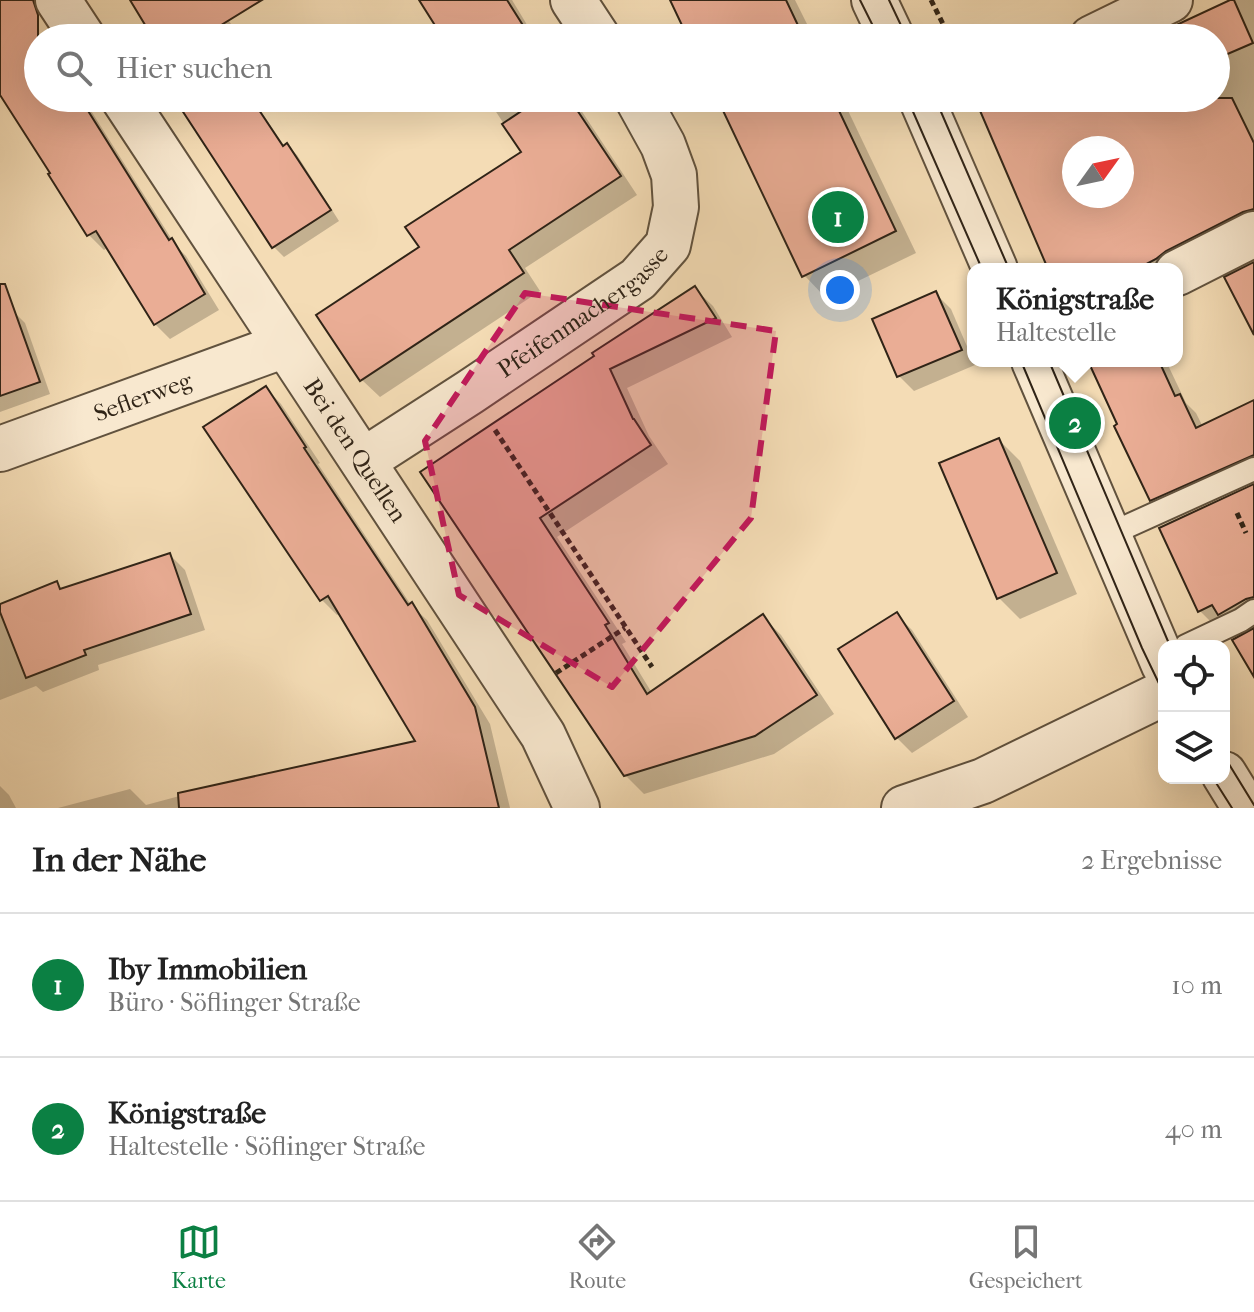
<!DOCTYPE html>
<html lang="de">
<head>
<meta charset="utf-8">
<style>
	:root { --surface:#fff; --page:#f2f2f2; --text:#222; --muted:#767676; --line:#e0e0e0; --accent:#0b8043 }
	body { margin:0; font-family:"IM FELL French Canon",serif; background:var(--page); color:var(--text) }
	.controls { position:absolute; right:24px; bottom:24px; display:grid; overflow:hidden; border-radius:16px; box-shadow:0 8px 32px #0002 }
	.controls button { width:72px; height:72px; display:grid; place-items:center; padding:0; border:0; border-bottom:2px solid var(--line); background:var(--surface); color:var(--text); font:40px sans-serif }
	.compass { position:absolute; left:1062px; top:136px; width:72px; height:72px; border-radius:50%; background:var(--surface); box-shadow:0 8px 32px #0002; rotate:57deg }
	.you { position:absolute; left:840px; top:290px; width:28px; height:28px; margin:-20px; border:6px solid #fff; border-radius:50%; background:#1a73e8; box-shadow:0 0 0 12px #1a73e833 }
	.badge { display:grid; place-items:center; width:52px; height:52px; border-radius:50%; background:var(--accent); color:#fff; font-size:26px; font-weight:700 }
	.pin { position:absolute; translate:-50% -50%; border:4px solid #fff; box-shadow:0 2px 8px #0006 }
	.popup { position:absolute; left:967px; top:263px; width:216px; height:104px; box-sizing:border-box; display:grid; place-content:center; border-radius:16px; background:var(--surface); filter:drop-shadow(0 2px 6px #0005); font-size:26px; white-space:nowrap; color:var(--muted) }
	.popup b { font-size:30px; color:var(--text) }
	.popup::after { content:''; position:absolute; left:50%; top:100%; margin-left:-16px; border:16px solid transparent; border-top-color:var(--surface) }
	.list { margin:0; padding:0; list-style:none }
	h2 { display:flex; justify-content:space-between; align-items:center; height:104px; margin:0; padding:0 32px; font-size:34px }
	h2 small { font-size:26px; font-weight:400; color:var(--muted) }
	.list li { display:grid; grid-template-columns:52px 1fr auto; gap:24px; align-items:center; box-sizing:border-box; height:144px; padding:0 32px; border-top:2px solid var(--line) }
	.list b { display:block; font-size:30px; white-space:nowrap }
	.list p { margin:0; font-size:26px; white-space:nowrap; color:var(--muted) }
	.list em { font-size:26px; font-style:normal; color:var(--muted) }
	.icon { flex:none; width:44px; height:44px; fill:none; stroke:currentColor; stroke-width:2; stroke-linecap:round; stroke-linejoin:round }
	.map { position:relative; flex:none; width:1254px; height:808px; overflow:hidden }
	.search { position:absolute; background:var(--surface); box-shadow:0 8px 32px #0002; left:24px; right:24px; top:24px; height:88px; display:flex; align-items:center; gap:20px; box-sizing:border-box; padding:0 28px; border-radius:44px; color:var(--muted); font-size:30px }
	.sheet { height:392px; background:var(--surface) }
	nav { display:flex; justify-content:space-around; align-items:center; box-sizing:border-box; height:112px; border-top:2px solid var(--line); background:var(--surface); font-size:22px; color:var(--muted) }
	nav a { display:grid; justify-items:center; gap:4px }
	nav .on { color:var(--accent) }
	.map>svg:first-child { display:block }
</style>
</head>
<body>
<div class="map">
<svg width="1254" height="808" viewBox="0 0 1254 808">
	<rect width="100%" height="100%" fill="#f4dcb5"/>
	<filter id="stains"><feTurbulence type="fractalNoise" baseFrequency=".0025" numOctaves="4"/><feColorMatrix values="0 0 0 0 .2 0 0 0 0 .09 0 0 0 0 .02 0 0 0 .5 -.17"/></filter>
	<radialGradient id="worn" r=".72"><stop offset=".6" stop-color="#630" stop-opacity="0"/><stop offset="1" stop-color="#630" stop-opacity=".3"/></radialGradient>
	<g fill="#0003" fill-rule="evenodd">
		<polygon points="0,0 18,0 41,38 38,38 38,98 83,98 176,246 186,256 219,310 170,339 155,324 108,247 104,250 89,235 0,91"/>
		<polygon points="132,0 216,0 236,32 226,38 155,38"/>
		<polygon points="421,0 512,0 535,38 445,38"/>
		<polygon points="684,0 795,0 814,38 690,38"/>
		<path d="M1235,0h19v231l-77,38h-127l-47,-171h213v-60h-50l11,-5 -2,-5zM1074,148h48v48h-48z"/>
		<polygon points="176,98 252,98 285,147 287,145 297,155 339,221 284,257 274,247"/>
		<polygon points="487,98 573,98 637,195 525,268 540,291 380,397 362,380 422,248 523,153"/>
		<polygon points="719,98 842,98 916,253 825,297 804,275"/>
		<polygon points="694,288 713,306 732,337 627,388 649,436 668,464 557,537 626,642 622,644 652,693 763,617 781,635 834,714 774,754 644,794 625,775 423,472"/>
		<polygon points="936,294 951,309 975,365 914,391 899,376"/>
		<polygon points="13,311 25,323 50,394 0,412 0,316"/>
		<polygon points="1091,361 1166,361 1186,403 1196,413 1203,427 1254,402 1254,478 1168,517 1151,500"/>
		<polygon points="266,388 281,404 320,463 318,464 411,605 427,620 490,724 510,808 58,808 130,789 146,805 254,776 256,778 418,742 340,613 337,615 322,600 206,428"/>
		<polygon points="999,440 1020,461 1077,594 1020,619 999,598"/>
		<polygon points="1254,487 1254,622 1217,628 1200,611"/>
		<polygon points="170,555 185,570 205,630 98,665 99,670 43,692 36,686 0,700 0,606 57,584 63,590"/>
		<polygon points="897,615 912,630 968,717 912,753 897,738"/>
		<polygon points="0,786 9,795 16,808 0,808"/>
	</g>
	<g fill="#eaad95" stroke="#302417" stroke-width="2" fill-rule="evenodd">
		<polygon points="0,0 33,0 38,15 38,98 80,98 169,240 172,238 205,294 154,325 96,231 87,236 48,174 50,173 0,95"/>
		<polygon points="130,0 262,0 200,38 153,38"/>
		<polygon points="419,0 507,0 531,38 443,38"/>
		<polygon points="670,0 786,0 804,38 688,38"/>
		<polygon points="1230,0 1234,0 1253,43 1216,59 1216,38 1177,38 1172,27"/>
		<polygon points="174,98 251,98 283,146 287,143 331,210 272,248"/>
		<polygon points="541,98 569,98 621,176 509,250 524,273 360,381 316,315 419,247 405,227 521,152 502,124"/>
		<polygon points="717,98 833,98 896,231 802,277"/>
		<path d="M997,98h235l22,45v66l-11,3 -77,39 -10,8 -19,10h-89l-70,-163zM1074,148h48v48h-48z"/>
		<polygon points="1254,262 1254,335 1224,277"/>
		<polygon points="0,284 5,284 40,382 0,396"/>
		<polygon points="695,286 716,318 610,369 633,419 634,419 651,445 540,518 609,623 605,625 647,694 763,614 817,695 755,736 624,776 420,472 594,356 592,353"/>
		<polygon points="936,291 962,350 897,377 872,319"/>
		<polygon points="1088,361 1159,361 1175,396 1180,394 1196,428 1254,400 1254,455 1150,501 1114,426 1117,424"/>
		<polygon points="266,386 306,447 304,448 408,605 412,602 475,707 499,808 179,808 178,793 415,741 328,596 320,601 203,427"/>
		<polygon points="999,438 1057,573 997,599 939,463"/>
		<polygon points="1254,484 1254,597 1246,599 1218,615 1212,605 1198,612 1159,528"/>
		<polygon points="170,553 191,614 84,650 86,655 26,678 0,612 0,604 57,581 60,589"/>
		<polygon points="897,612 954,701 895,739 838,649"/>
		<polygon points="1254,628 1254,677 1232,640"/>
	</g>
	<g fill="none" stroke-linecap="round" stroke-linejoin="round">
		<g stroke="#61523e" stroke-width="26">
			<g id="service">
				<polyline points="1108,535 1254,469"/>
				<polyline points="1186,646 1241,620 1254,611"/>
			</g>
		</g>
		<g stroke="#61523e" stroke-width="48">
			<g id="minor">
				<polyline points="58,0 83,38"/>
				<polyline points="573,0 598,38"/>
				<polyline points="1092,38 1170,0"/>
				<path id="s1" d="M123,98l420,637 34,73"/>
				<polyline points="1177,273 1254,234"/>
				<path id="s2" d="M0,449l285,-104"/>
				<path id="s3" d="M363,461l107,-69 168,-113 30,-34 8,-38 -2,-32 -11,-30 -26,-47"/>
				<polyline points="904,808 983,781 1164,693"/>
			</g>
		</g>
		<g stroke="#61523e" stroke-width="48">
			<g id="tertiary">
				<polyline points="874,0 892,38"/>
				<polyline points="921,98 995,269"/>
				<polyline points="1034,361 1164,665"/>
				<polyline points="1224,774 1245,808"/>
			</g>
		</g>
		<g stroke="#302417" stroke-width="5" stroke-dasharray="6 4" stroke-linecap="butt">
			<polyline points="931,0 950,38"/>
			<polyline points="495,430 652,667"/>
			<polyline points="1237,513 1246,533"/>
			<polyline points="556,673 625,628"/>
		</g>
		<use href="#service" stroke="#f8e8cf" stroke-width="22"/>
		<use href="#minor" stroke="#f8e8cf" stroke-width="44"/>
		<use href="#tertiary" stroke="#f8e8cf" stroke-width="44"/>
		<g stroke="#302417" stroke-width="2">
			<polyline points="860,0 879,38"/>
			<polyline points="889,0 907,38"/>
			<polyline points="907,98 982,269"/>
			<polyline points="935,98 1009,269"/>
			<polyline points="1021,361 1142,648 1164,694"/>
			<polyline points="1049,361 1170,646"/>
			<polyline points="1224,756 1254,805"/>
			<polyline points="1213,778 1232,808"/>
		</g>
	</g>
	<path fill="#c2185b" fill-opacity="0.2" stroke="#c2185b" stroke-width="6" stroke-dasharray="16 10" stroke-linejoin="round" d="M525,293l251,38 -25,187 -139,169 -153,-92 -34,-154z"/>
	<g text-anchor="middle" stroke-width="6" stroke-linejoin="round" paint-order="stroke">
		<g font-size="24" fill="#302417" stroke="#f8e8cf">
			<text dy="8" stroke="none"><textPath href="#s3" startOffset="266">Pfeifenmachergasse</textPath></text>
			<text dy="8" stroke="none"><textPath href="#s2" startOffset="152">Seflerweg</textPath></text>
			<text dy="8" stroke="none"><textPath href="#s1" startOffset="422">Bei den Quellen</textPath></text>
		</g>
	</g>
	<rect width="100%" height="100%" filter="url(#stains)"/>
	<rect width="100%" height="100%" fill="url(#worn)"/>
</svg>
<div class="controls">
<button><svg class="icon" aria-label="locate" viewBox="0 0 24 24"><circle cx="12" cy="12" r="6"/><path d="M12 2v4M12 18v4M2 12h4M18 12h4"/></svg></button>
<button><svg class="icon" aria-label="layers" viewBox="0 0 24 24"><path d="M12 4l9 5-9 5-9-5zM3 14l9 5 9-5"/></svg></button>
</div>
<svg class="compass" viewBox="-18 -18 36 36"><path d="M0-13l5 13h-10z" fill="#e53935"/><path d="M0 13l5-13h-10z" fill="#767676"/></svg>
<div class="you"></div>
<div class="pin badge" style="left:838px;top:217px">1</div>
<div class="pin badge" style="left:1075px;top:423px">2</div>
<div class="popup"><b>Königstraße</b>Haltestelle</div>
<div class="search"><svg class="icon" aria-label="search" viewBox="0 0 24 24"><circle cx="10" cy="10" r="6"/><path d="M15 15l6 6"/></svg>Hier suchen</div>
</div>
<section class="sheet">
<h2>In der Nähe<small>2 Ergebnisse</small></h2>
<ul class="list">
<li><span class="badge">1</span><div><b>Iby Immobilien</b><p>Büro · Söflinger Straße</p></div><em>10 m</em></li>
<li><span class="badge">2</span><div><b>Königstraße</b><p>Haltestelle · Söflinger Straße</p></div><em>40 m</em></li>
</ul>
</section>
<nav>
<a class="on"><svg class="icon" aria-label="map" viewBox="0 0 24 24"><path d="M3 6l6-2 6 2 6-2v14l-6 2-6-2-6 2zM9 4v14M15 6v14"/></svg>Karte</a>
<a><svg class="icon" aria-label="directions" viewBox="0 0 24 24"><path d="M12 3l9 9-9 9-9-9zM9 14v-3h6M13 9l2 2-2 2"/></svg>Route</a>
<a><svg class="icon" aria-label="saved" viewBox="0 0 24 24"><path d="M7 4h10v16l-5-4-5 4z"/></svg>Gespeichert</a>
</nav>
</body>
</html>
